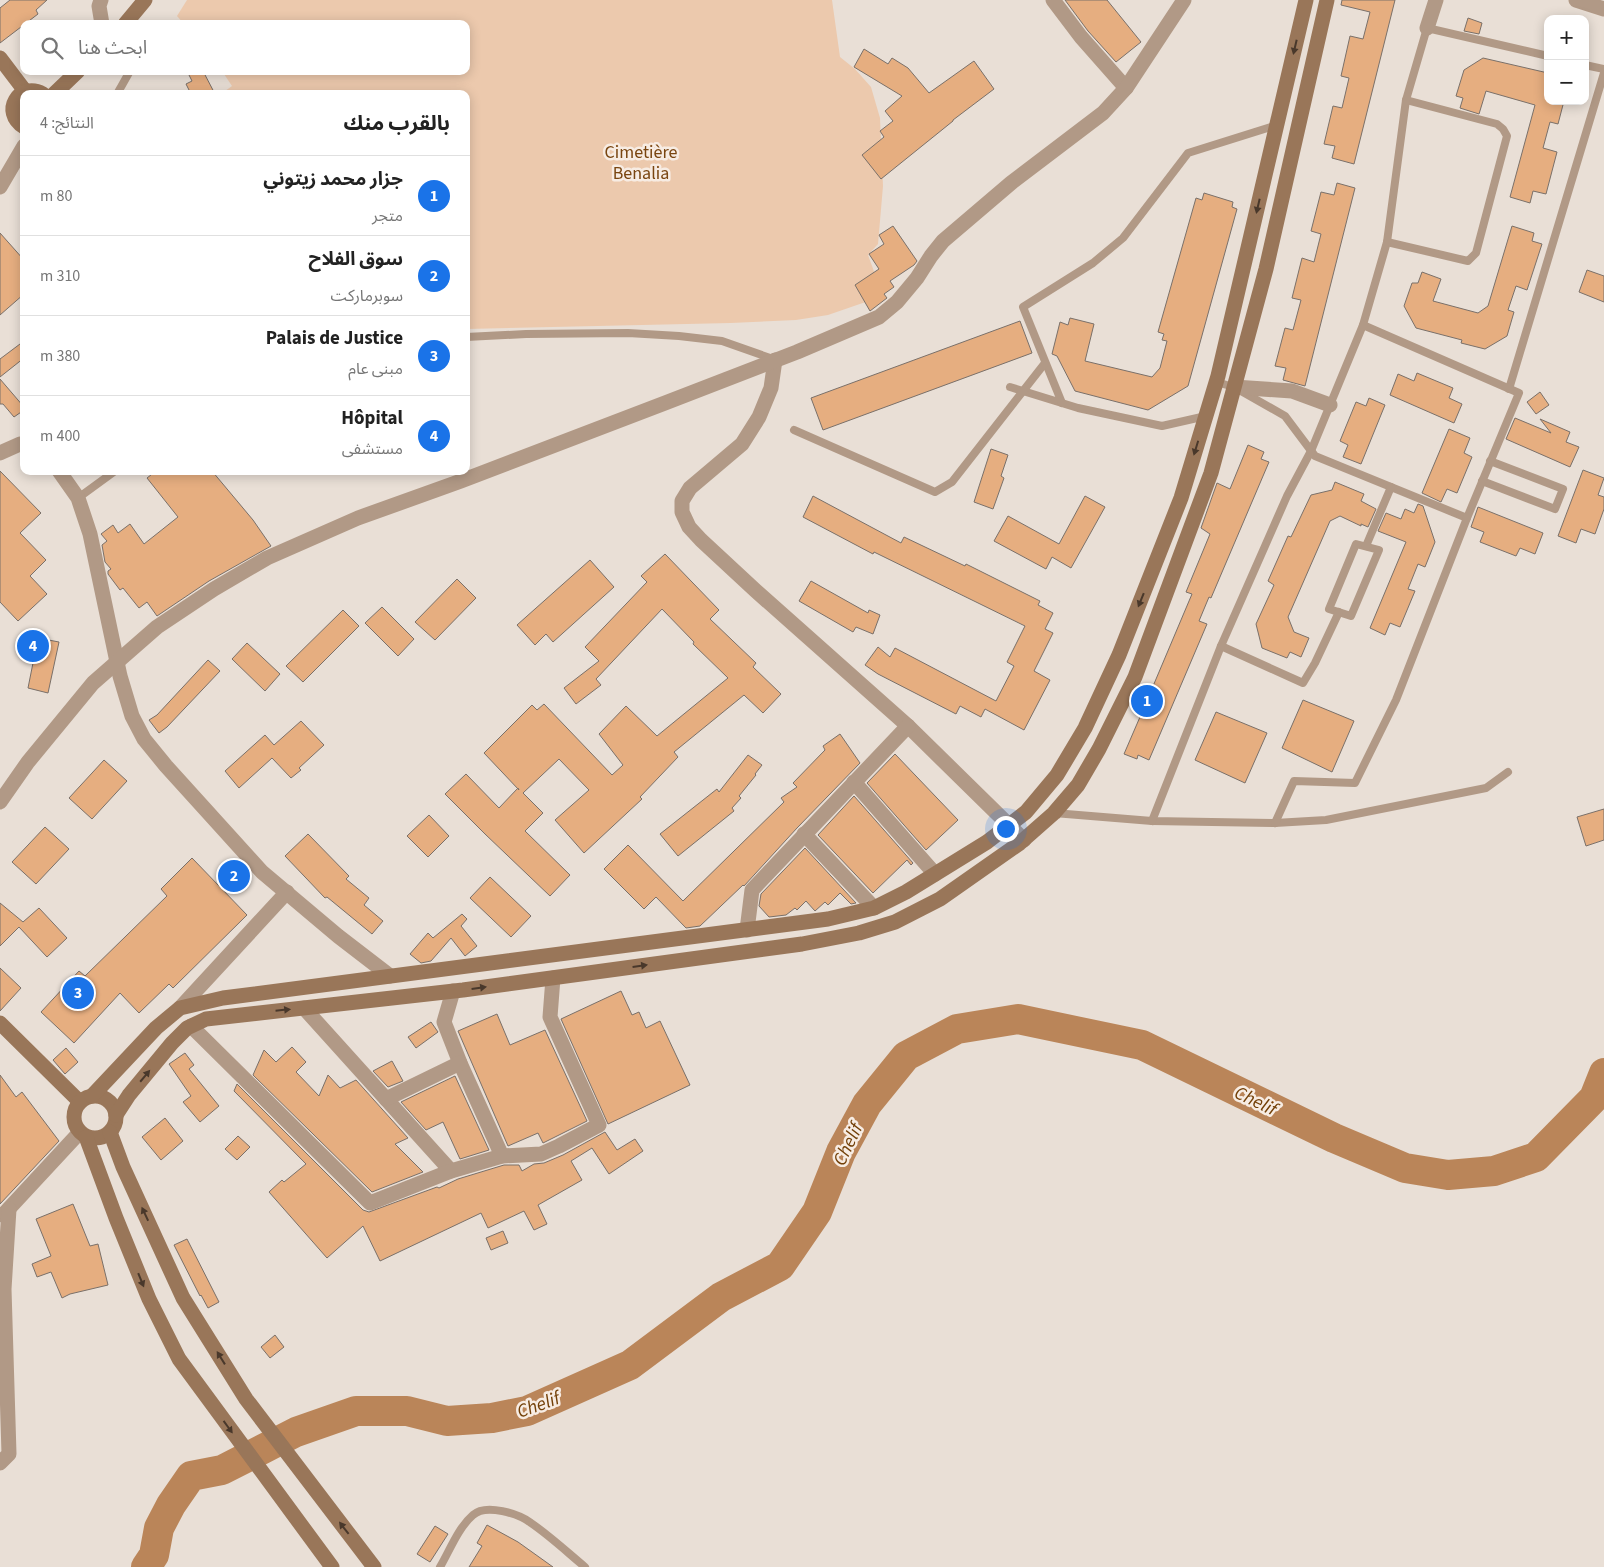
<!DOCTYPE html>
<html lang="ar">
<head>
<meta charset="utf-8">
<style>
	:root { --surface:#fff; --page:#f6f6f6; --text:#222; --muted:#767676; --line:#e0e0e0; --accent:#1a73e8 }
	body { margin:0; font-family:"Source Sans 3","Noto Sans Arabic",sans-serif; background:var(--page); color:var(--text); direction:rtl }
	.controls { position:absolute; right:15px; top:15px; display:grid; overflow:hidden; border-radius:10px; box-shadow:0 2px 12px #0003 }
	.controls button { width:45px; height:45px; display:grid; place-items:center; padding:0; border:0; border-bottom:1px solid var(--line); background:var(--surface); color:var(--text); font:25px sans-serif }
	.you { position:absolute; left:1005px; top:828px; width:18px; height:18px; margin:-12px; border:4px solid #fff; border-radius:50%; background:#1a73e8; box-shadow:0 0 0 8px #1a73e833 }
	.badge { display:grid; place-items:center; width:32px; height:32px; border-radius:50%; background:var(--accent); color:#fff; font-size:16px; font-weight:700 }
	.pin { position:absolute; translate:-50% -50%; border:2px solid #fff; box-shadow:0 1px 5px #0006 }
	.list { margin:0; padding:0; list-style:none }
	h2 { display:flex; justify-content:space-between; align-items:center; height:65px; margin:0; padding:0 20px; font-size:21px }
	h2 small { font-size:16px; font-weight:400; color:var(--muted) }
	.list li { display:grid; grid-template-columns:32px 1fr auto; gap:15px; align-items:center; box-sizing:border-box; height:80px; padding:0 20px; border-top:1px solid var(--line) }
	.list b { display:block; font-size:19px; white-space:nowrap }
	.list p { margin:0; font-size:16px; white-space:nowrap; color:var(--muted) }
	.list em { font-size:16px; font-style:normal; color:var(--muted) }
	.icon { flex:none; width:28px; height:28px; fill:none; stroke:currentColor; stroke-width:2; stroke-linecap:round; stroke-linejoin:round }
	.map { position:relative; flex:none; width:1604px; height:1567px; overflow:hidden; direction:ltr }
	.search { position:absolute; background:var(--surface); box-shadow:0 2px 12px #0003; left:20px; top:20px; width:450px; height:55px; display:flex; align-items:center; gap:12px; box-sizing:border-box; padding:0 18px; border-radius:10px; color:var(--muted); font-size:19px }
	.panel { position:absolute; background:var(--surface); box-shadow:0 2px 12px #0003; left:20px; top:90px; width:450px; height:385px; border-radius:10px; direction:rtl }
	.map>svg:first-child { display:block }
</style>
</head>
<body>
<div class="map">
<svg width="1604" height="1567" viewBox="0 0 1604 1567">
	<rect width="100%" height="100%" fill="#e9dfd6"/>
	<polygon fill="#ecc9ad" points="187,0 832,0 840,57 855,69 871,87 880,118 883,186 878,244 868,255 883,296 828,315 796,320 731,323 466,329 466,94 221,94 232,86 222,71 466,71 466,24 184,24 177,16"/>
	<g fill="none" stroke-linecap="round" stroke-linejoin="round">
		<polyline stroke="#ba8559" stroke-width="30" points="146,1567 154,1555 159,1528 171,1505 191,1476 222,1470 296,1432 356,1411 407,1411 447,1421 492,1418 527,1411 630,1365 721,1297 780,1266 817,1212 841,1152 867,1104 906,1056 957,1029 1018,1019 1142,1045 1334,1138 1405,1168 1448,1175 1494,1171 1536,1157 1594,1098 1604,1073"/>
	</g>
	<g fill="#e6ae80" stroke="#7a7069">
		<polygon points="10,0 47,0 36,10 38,14 0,43 0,8"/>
		<polygon points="1065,0 1107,0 1141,42 1116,62 1088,31"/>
		<polygon points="1342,0 1395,0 1354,164 1332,158 1335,146 1324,144 1333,106 1342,108 1349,78 1341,76 1350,36 1363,39 1370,12 1341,5"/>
		<polygon points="1468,18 1482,23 1479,34 1464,31"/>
		<polygon points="864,49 888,64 892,58 908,68 929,93 974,61 994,89 953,120 953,121 881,179 862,155 884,137 880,131 893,121 885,111 902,96 854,67"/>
		<polygon points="1483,58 1548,73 1548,101 1564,101 1558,124 1550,122 1543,148 1557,152 1546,194 1533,191 1530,203 1510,197 1535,105 1486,91 1479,114 1460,108 1463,98 1456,96 1464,70"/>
		<polygon points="187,71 203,71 215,94 191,94 186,84 192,81"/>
		<polygon points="1337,183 1355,188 1305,386 1283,380 1286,368 1275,366 1285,328 1293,330 1301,300 1292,298 1302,258 1314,262 1321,234 1311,231 1321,192 1334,195"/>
		<polygon points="1204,193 1233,202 1232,207 1237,209 1188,386 1148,410 1075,391 1057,356 1052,354 1060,322 1068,325 1070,318 1094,324 1085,361 1152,377 1160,368 1167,341 1162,340 1164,334 1158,332 1196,198 1202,200"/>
		<polygon points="893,226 917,261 914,265 890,281 894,287 884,294 887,298 870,311 855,285 879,269 869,254 884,244 879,235"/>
		<polygon points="1512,226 1534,233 1532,241 1542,244 1527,290 1516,286 1508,310 1514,312 1507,336 1485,349 1461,343 1462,340 1416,328 1404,306 1412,283 1418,283 1422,272 1441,279 1433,301 1478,313 1488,306"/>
		<polygon points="0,233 24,260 24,294 0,315"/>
		<polygon points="1587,270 1604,276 1604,302 1579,292"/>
		<polygon points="1020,321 1032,353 823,430 811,398"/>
		<polygon points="24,341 24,358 0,377 0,359"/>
		<polygon points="1417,373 1453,388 1449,398 1462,404 1454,423 1390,395 1398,374 1414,381"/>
		<polygon points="0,379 24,407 24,410 14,417 3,404 0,404"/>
		<polygon points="1540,392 1549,405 1536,414 1527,402"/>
		<polygon points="1369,398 1385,405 1361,464 1343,457 1348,445 1340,441 1356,402 1366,406"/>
		<polygon points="1515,418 1551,433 1540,419 1570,432 1566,442 1579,447 1570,467 1506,439"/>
		<polygon points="1449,429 1470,438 1464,453 1472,457 1457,493 1447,489 1441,502 1422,493"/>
		<polygon points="1248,445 1264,452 1261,459 1269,462 1211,598 1209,597 1199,621 1207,624 1149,760 1138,755 1137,759 1124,754 1143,710 1131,706 1137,694 1148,698 1192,594 1186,592 1210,534 1201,528 1217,483 1230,489"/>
		<polygon points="991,449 1008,455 1001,476 1004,478 993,509 974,502"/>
		<polygon points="1583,470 1604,478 1598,495 1604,497 1604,509 1595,534 1581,529 1576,543 1558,536"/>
		<polygon points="0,471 41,513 20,533 46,560 30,576 47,594 18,621 0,602"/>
		<polygon points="156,471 212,471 253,520 271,546 209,581 157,616 147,602 139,608 123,588 120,590 108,574 108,571 111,569 105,562 102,545 107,541 101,534 113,525 118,533 130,524 144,544 178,517 147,478"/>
		<polygon points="1335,482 1364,494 1361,501 1376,509 1368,527 1361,524 1361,526 1340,516 1330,521 1288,617 1294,632 1309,638 1301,657 1290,652 1287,658 1262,648 1256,624 1274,585 1268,581 1288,536 1291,537 1311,495 1332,490"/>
		<polygon points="813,496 901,543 904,537 965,566 966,564 1040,601 1038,605 1053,613 1045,629 1053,633 1034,671 1050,680 1024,730 985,709 981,717 960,706 956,714 878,674 865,665 878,647 890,657 895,648 996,701 1014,666 1007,662 1025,626 874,552 873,554 803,517"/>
		<polygon points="1085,496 1105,507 1071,568 1052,557 1046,569 994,541 1008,516 1059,544"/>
		<polygon points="1418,504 1423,506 1435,542 1425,567 1418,564 1408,589 1415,591 1400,627 1390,623 1385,635 1370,628 1406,542 1378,531 1386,513 1401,519 1405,509 1414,513"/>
		<polygon points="1478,507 1543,533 1535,554 1520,548 1516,556 1480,542 1484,532 1471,527"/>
		<polygon points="665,554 719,610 710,619 756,663 753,667 781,694 763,713 744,695 674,752 678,757 640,797 642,799 584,853 555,820 589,790 559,759 523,793 543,813 525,831 570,875 550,896 485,834 445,794 466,774 499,808 518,788 519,790 484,753 532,705 537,710 544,704 612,775 623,765 599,734 626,706 657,736 728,678 693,644 694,642 662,609 596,679 601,685 576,704 564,688 599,661 585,647 647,582 641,576"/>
		<polygon points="590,560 614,587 553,642 546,634 535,645 517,625"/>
		<polygon points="457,579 476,598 435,640 415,622"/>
		<polygon points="811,581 868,613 869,610 880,615 873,634 856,627 853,632 799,601"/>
		<polygon points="382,607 414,639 398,656 365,623"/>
		<polygon points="343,610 359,626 303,682 286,666"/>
		<polygon points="38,638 59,642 48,693 28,688"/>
		<polygon points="247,643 280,674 265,691 232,659"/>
		<polygon points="208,660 220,671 167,727 159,733 149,720 157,715"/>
		<polygon points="1303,700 1354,721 1332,772 1282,748"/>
		<polygon points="1216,712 1267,733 1245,783 1195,760"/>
		<polygon points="301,721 324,745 299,768 301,770 291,778 272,758 239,788 225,771 265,735 274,745"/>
		<polygon points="840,734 860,763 797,828 744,886 743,885 700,926 686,928 656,897 644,909 604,869 628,845 683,901 784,802 781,798 797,787 793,783 825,750 823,746"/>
		<polygon points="895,754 958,820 926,850 867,783"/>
		<polygon points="748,755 762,765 755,774 756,775 739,796 741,798 732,808 734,811 678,856 660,834 717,789 719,792"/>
		<polygon points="104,760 127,781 92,819 69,798"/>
		<polygon points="854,796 913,863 911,865 907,860 873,893 818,835"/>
		<polygon points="1604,809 1604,840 1586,846 1577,817"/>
		<polygon points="429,815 449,836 428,857 407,836"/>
		<polygon points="45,827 69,849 36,884 12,862"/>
		<polygon points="308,834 349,876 346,879 369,898 364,905 383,921 372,934 327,897 325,898 285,856"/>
		<polygon points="805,848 856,903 851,904 840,893 828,905 825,902 815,911 806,901 797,910 795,908 786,915 769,917 759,906 761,894"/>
		<polygon points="192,858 247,915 173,988 169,984 139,1013 120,993 74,1043 41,1012 79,971 85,976 167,896 161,889"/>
		<polygon points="490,877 531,916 511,937 470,898"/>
		<polygon points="0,903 23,922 39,908 67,938 47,957 19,927 0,946"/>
		<polygon points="462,914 467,919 461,926 477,946 465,956 451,938 431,961 421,963 410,954 428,933 433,938"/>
		<polygon points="0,968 21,988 0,1011"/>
		<polygon points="621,991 632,1015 639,1012 646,1028 660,1021 690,1085 608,1124 561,1019"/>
		<polygon points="497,1014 510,1045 545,1030 587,1121 543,1143 538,1133 508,1146 458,1031"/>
		<polygon points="431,1022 438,1032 416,1048 408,1037"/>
		<polygon points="292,1047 306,1062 296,1072 319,1096 328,1075 340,1088 356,1080 408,1138 395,1144 423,1172 372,1192 253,1075 264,1050 276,1062"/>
		<polygon points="66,1048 78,1062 65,1074 53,1060"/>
		<polygon points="185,1053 194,1065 189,1069 219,1106 200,1122 183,1102 191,1096 169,1064"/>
		<polygon points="392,1061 403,1081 388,1087 373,1071"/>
		<polygon points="0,1075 16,1097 22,1092 59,1141 0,1204"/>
		<polygon points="455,1076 489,1150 460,1159 443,1122 426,1130 401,1102"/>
		<polygon points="237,1084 363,1210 369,1212 437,1187 439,1188 458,1179 504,1165 519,1165 522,1171 534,1164 544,1163 563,1155 605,1132 617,1150 635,1139 643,1151 609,1174 592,1148 571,1161 582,1180 538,1205 547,1224 534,1230 524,1211 488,1228 481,1213 380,1261 363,1226 327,1258 269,1192 282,1180 284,1182 306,1164 234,1091"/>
		<polygon points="165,1118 183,1141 161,1160 142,1137"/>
		<polygon points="238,1136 250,1147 237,1160 225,1149"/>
		<polygon points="73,1204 90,1246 98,1244 108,1285 70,1294 62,1298 51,1272 37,1277 32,1264 51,1256 36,1219"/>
		<polygon points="503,1231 508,1243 491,1250 486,1238"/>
		<polygon points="187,1239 219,1302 208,1308 201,1295 200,1296 174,1245"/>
		<polygon points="275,1335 284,1347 270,1358 261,1347"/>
		<polygon points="487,1525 518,1542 553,1567 469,1567 482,1546 477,1543"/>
		<polygon points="435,1526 448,1534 430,1562 417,1554"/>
	</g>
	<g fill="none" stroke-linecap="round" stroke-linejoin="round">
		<g stroke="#b19986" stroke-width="8">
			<polyline points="1585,65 1604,69"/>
			<polyline points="117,94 130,71"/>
			<polyline points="1387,242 1468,261 1476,253 1507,136 1503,129 1497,124 1406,100"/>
			<polyline points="1363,325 1387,242 1406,100 1427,28 1548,56"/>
			<polyline points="466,337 526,334 628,333 679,336 722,341 773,359"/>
			<polyline points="1216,382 1234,387 1285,416 1315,456 1467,518"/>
			<polyline points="1010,387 1078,408 1162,426 1206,416"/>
			<polyline points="1509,389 1604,73"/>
			<polyline points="1062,403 1023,307 1093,263 1123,238 1188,153 1277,125"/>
			<polyline points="794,430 935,492 952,482 1045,363"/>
			<polyline points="1482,481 1555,509 1563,489 1490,461"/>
			<polyline points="78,498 115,471"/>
			<polygon points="1356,544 1379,550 1351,616 1329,609"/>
			<polyline points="1366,546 1391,487"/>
			<polyline points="1221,646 1303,683 1315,663 1339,612"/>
			<polyline points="1054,813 1152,821 1275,823 1326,820 1486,788 1508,772"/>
			<polyline points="1152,821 1221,646 1287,496 1311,451 1363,325 1519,393 1467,518 1396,700 1355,783 1294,781 1275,823"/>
			<path d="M440,1567c10,-17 18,-39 33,-52 13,-12 46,-1 58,8 19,13 36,29 54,44"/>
		</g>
		<g stroke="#b19986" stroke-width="15">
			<polyline points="101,0 99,6 102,24"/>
			<polyline points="1053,0 1081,37 1126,88"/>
			<polyline points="1576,0 1604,9"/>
			<polyline points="1427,28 1436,0"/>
			<polyline points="0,187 24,146"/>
			<polyline points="775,360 771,388 759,417 742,444 690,488 682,501 682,512 689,527 701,540 756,591 908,726 1024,840"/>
			<polyline points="1234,387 1292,391 1330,405"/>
			<polyline points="0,453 20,444 24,445"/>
			<polyline points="59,471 78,498 90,534 120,676 132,716 144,739 166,766 262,872 338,936 390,976"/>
			<polyline points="854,782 935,874"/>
			<polyline points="0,802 28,762 93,683 157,627 214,589 267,558 358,518 461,481 665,403 797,352 879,317 897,302 917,278 931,256 943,241 1011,183 1103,113 1126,88 1184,0"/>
			<polyline points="804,834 874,908"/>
			<polyline points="747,930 752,890 908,726"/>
			<polyline points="453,991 444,1022 460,1063 502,1156"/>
			<polyline points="180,1008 287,892"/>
			<polyline points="304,1008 451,1171"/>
			<polyline points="191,1026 370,1203 451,1171 502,1156 541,1154 559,1146 599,1125 550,1017 553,978"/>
			<polyline points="386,1099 460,1063"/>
			<polyline points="3,1215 80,1132"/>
			<polyline points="0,1463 9,1454 4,1289 9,1209"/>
		</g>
		<g stroke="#997659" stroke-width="15">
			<polyline points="125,24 145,0"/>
			<polyline points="0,58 25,91"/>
			<polyline points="54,94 78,71"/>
			<path d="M24,127c-24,-15 -5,-46 19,-33"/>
			<polyline points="0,1023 80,1102"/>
			<circle cx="95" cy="1117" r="21"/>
			<polyline points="92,1096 156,1028 180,1008 223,998 828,919 874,908 906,892 987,842 1026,812 1057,775 1085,728 1119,655 1181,498 1218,376 1306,0"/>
			<polyline points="116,1115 129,1095 172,1043 187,1028 206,1019 463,990 802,944 859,933 895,922 940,899 1020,843 1054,813 1078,785 1099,749 1135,677 1211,473 1266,269 1327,0"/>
			<polyline points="110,1132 123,1167 183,1298 246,1399 374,1567"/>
			<polyline points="86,1137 116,1218 149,1299 179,1359 332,1567"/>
		</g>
	</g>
	<defs><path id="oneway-solid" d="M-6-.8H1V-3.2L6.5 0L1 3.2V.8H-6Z" transform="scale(1.25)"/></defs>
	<g fill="#49382b">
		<use href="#oneway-solid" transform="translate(1295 47) rotate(103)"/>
		<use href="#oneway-solid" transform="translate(1258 206) rotate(103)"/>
		<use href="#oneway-solid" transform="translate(1196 448) rotate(107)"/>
		<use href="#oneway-solid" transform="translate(1141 600) rotate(112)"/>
		<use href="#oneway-solid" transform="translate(640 966) rotate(-8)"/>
		<use href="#oneway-solid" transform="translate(479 988) rotate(-8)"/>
		<use href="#oneway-solid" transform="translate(283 1010) rotate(-6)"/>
		<use href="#oneway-solid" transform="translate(145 1076) rotate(-50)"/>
		<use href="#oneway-solid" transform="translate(145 1214) rotate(-115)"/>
		<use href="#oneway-solid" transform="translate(141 1280) rotate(68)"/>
		<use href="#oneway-solid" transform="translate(221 1358) rotate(-122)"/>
		<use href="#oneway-solid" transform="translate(228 1427) rotate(54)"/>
		<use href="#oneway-solid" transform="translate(344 1528) rotate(-128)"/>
	</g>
	<g text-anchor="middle" stroke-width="5" stroke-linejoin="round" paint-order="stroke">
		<g font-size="18" fill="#794510" stroke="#f7ece3">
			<text x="641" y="158">Cimetière<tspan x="641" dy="21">Benalia</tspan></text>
		</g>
		<g font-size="19" font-style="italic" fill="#734008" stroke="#f7ece3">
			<text transform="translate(1256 1100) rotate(26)" y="7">Chelif</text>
			<text transform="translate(847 1144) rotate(-64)" y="7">Chelif</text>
			<text transform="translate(538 1404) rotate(-20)" y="7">Chelif</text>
		</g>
	</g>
</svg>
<div class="controls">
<button>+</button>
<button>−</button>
</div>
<div class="you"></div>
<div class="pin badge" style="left:1147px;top:701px">1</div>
<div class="pin badge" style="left:234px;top:876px">2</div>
<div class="pin badge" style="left:78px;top:993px">3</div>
<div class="pin badge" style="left:33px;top:646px">4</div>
<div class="search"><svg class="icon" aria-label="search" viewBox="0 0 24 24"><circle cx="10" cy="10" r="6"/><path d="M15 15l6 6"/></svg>ابحث هنا</div>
<section class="panel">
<h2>بالقرب منك<small>النتائج: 4</small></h2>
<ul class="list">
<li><span class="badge">1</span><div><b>جزار محمد زيتوني</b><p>متجر</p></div><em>80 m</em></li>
<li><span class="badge">2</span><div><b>سوق الفلاح</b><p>سوبرماركت</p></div><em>310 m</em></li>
<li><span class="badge">3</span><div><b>Palais de Justice</b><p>مبنى عام</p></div><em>380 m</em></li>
<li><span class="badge">4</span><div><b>Hôpital</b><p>مستشفى</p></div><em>400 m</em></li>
</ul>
</section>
</div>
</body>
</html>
